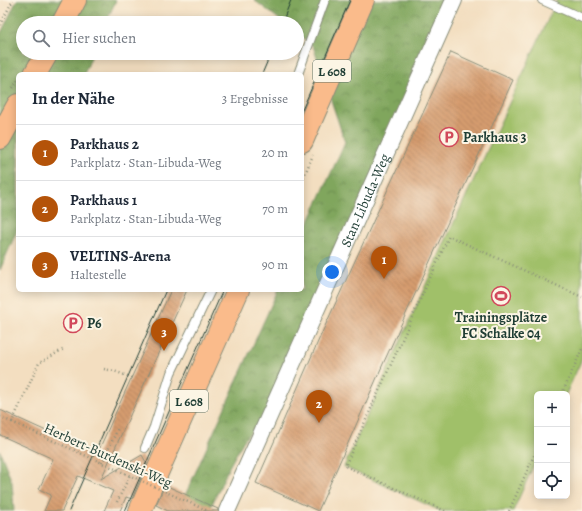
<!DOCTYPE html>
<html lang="de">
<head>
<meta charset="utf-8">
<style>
	:root { --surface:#fff; --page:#f2f2f3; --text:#1f2937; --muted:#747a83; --line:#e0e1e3; --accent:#b45309 }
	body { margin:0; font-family:Alegreya,serif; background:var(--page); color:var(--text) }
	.controls { position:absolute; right:12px; bottom:12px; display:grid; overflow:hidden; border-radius:6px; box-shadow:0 2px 10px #0003 }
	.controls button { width:36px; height:36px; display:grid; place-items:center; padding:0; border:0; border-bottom:1px solid var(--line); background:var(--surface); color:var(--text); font:20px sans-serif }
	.you { position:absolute; left:332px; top:272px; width:14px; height:14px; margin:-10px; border:3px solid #fff; border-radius:50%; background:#1a73e8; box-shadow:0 0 0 6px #1a73e833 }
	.badge { display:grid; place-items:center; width:26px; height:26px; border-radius:50%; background:var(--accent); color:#fff; font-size:13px; font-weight:700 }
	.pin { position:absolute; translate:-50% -33px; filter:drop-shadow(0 1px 2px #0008) }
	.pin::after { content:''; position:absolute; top:21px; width:14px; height:12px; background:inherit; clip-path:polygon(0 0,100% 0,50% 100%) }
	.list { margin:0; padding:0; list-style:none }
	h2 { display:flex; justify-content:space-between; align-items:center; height:52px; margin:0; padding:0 16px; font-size:17px }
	h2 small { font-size:13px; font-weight:400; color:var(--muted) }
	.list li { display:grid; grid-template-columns:26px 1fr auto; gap:12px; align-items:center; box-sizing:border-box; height:56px; padding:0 16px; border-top:1px solid var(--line) }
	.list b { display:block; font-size:15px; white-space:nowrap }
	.list p { margin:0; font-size:13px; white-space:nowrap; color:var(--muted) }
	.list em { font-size:13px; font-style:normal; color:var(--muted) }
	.icon { flex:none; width:22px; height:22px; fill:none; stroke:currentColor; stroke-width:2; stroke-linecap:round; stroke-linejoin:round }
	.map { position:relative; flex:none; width:582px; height:511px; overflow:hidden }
	.search { position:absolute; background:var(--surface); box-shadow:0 2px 10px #0003; left:16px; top:16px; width:288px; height:44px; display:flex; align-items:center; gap:10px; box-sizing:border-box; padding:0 14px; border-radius:22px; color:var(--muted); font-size:15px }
	.panel { position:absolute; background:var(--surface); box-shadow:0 2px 10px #0003; left:16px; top:72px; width:288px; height:220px; border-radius:6px }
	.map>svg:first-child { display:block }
</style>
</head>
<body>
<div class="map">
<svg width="582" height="511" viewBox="0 0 582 511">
	<defs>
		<pattern id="forest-crowns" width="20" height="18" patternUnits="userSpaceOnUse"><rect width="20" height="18" fill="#80a65d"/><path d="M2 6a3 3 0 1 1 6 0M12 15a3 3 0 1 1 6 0" fill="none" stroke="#68884e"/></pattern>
		<pattern id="building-back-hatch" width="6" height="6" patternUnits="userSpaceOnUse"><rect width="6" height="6" fill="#d59b6e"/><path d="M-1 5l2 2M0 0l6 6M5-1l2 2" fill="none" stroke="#ac805b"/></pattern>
	</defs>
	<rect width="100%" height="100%" fill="#fcf5e5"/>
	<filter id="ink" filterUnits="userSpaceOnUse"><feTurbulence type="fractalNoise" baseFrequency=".025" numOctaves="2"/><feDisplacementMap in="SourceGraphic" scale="8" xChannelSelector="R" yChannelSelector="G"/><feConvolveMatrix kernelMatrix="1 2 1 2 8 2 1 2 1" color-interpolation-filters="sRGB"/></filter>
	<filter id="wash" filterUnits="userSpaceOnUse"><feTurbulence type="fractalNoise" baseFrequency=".012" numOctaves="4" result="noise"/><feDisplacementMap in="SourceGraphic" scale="16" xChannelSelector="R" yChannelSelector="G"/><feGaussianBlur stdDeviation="0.9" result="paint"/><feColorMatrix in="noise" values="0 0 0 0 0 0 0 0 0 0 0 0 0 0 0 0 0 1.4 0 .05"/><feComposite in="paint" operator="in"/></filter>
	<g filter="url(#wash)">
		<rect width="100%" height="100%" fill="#f3dec0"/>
		<g fill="url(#forest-crowns)" stroke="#507248">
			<polygon points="17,0 116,0 106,23 23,23 23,53 93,53 84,74 18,74 18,228 0,270 0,35"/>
			<polygon points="254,0 453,0 268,412 244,440 229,467 209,511 178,511 278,290 302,290 302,237 345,142 313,46 297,33 297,23 284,23"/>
			<polygon points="0,451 12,482 14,511 0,511"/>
		</g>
		<polygon fill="#a0c069" stroke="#607e4e" points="557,0 582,0 582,359 566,394 537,394 537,458 513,511 441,511 344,467 449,233"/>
		<g id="blocks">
			<g fill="url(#building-back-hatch)">
				<polygon points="451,52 513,80 383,364 318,511 256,483 320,337"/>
				<polygon points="171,290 187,290 101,479 142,455 147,464 132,499 126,497 120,511 104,511 113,491 78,476 62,511 44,511 51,495 39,489 53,459 0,435 0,410 97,454"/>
				<polygon points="165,485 218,509 218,511 168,511 156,505"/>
			</g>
		</g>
	</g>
	<g filter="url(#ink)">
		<use href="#blocks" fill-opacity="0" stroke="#898e7a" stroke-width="1"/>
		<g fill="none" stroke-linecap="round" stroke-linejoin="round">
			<g stroke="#898e7a" stroke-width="10">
				<g id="service">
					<polyline points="542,0 582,18"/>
					<polyline points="298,74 325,0"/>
					<polyline points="145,448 154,427 171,373 211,290"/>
				</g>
			</g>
			<g stroke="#898e7a" stroke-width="18">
				<g id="minor">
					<path id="s1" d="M227,511l227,-511"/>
				</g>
			</g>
			<g stroke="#898e7a" stroke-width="24">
				<g id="primary">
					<polyline points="63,23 75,0"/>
					<polyline points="35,74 47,53"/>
					<polyline points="0,138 18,105"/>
					<polyline points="302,141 363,0"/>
					<polyline points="140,511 238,290"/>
				</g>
			</g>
			<g stroke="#898e7a" stroke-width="2.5" stroke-dasharray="1 3" stroke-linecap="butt">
				<polyline points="0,25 13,0"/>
				<polyline points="13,88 18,80"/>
				<polyline points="302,181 313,155"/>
				<polyline points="104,369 114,371 133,378"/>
				<polyline points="562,394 582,349"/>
				<polyline points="0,417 12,422 39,363 64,349"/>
				<polyline points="102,463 118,428"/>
				<polyline points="117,502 130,475"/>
				<polyline points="445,511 345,466 449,236 582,297"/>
				<polyline points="509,511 537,449"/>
			</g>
			<use href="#service" stroke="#fff" stroke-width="8"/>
			<use href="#minor" stroke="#fff" stroke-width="16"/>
			<use href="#primary" stroke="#fabb8b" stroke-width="22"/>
			<g stroke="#1f3d34" stroke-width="1">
				<polyline points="282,23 291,0"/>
				<polyline points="262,74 271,53"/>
				<polyline points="302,110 350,0"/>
				<polyline points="69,511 166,290"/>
				<polyline points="125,511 223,290"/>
			</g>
			<polyline stroke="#898e7a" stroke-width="2.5" stroke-dasharray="1 3" stroke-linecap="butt" points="12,422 208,511"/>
		</g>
	</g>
	<defs>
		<g id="parking-ring" transform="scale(1)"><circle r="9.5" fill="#fcf5e5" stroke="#d1495b" stroke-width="1.5"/><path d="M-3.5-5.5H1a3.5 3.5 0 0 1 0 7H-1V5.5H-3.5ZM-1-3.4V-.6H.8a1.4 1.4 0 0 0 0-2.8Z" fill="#d1495b"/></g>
		<g id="stadium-ring" transform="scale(1)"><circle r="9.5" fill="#fcf5e5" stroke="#d1495b" stroke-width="1.5"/><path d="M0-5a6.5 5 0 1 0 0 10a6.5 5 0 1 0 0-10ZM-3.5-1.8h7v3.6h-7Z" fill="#d1495b"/></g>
	</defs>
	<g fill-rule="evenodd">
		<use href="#parking-ring" x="449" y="137"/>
		<use href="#stadium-ring" x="501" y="296"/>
		<use href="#parking-ring" x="73" y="323"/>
	</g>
	<g text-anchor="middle" stroke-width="4" stroke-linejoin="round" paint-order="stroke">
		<g fill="#fcf5e5" stroke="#617469" stroke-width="1">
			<rect x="313" y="60" width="38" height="22" rx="3"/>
			<rect x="170" y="390" width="38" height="22" rx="3"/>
		</g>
		<g font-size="13" font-weight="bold" fill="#1f3d34">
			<text x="332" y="76">L 608</text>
			<text x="189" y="406">L 608</text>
		</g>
		<g font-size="14" font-weight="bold" fill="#1f3d34" stroke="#fcf5e5" text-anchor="start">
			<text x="463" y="142">Parkhaus 3</text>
			<text x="501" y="322" text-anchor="middle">Trainingsplätze<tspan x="501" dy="16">FC Schalke 04</tspan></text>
			<text x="87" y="328">P6</text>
		</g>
		<g font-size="14" fill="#1f3d34" stroke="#fcf5e5">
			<text dy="5" stroke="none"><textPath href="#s1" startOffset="340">Stan-Libuda-Weg</textPath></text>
			<text transform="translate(108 455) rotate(24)" y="5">Herbert-Burdenski-Weg</text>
		</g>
	</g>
</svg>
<div class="controls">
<button>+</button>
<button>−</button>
<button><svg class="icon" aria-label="locate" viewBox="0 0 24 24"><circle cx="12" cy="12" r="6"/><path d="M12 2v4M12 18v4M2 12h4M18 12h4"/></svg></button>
</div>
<div class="you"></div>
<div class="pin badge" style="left:384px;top:279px">1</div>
<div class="pin badge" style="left:319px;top:423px">2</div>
<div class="pin badge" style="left:164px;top:351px">3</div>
<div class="search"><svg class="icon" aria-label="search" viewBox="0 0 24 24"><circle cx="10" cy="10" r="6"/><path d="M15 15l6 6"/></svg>Hier suchen</div>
<section class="panel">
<h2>In der Nähe<small>3 Ergebnisse</small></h2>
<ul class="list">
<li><span class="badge">1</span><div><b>Parkhaus 2</b><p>Parkplatz · Stan-Libuda-Weg</p></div><em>20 m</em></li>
<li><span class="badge">2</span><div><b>Parkhaus 1</b><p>Parkplatz · Stan-Libuda-Weg</p></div><em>70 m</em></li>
<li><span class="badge">3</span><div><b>VELTINS-Arena</b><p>Haltestelle</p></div><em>90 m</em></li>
</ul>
</section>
</div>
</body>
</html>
